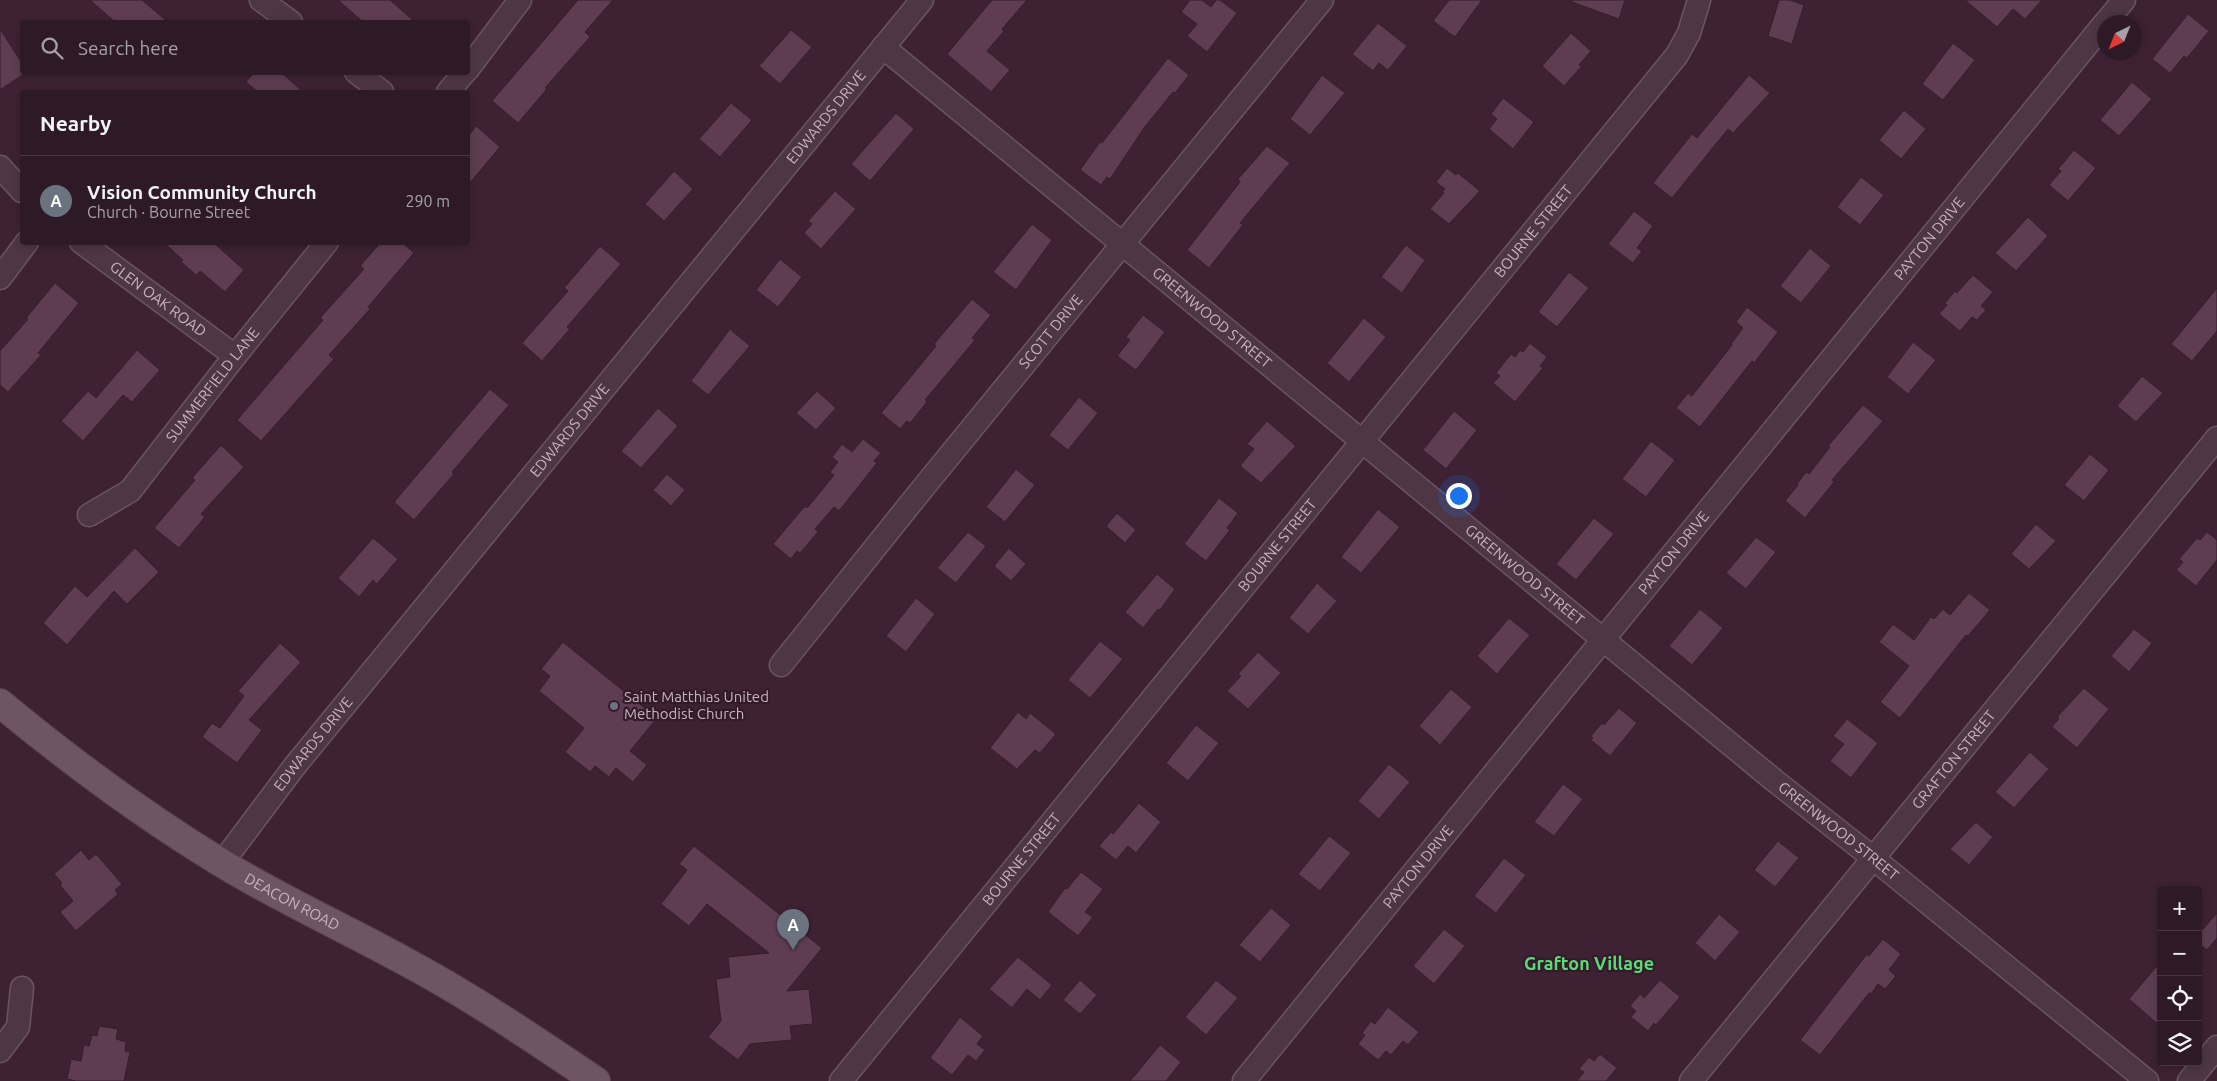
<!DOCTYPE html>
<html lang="en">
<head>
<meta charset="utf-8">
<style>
	:root { --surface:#2e1a27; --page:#3a2733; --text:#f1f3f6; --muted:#a7a1a7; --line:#493844; --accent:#fe82cd }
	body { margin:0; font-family:Ubuntu,sans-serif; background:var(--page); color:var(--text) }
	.controls { position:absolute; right:15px; bottom:15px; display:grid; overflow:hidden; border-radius:5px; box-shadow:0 2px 8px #0003 }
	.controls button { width:45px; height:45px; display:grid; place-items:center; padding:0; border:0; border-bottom:1px solid var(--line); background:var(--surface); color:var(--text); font:25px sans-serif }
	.compass { position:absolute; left:2097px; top:15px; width:45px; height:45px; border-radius:50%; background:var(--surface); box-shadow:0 2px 8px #0003; rotate:223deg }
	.you { position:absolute; left:1458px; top:495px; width:18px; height:18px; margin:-12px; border:4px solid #fff; border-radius:50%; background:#1a73e8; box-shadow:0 0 0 8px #1a73e833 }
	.badge { display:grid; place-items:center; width:32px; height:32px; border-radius:50%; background:var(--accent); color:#fff; font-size:16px; font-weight:700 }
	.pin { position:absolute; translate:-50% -41px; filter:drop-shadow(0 1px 2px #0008) }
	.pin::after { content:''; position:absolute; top:26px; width:18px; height:15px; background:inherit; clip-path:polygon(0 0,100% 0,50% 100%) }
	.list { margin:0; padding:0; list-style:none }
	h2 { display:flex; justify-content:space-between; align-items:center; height:65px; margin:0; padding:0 20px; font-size:21px }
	h2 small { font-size:16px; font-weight:400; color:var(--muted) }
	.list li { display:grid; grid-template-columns:32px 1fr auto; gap:15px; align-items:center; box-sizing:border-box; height:90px; padding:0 20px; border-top:1px solid var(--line) }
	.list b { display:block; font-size:19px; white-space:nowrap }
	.list p { margin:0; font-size:16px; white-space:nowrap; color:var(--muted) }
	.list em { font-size:16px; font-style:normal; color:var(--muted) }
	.icon { flex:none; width:28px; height:28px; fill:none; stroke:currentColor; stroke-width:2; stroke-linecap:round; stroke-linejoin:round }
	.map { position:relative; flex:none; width:2217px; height:1081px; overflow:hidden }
	.search { position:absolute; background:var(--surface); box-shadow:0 2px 8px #0003; left:20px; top:20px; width:450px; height:55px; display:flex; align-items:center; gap:12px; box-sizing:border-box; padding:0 18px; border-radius:5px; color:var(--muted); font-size:19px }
	.panel { position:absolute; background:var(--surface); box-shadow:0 2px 8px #0003; left:20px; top:90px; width:450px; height:155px; border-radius:5px }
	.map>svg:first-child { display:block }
</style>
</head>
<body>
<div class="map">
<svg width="2217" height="1081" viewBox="0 0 2217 1081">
	<rect width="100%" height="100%" fill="#3e2234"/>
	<g fill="#5e3d52" stroke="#351d2c">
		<polygon points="90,0 142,0 168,22 115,22"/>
		<polygon points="338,0 390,0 415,22 363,22"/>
		<polygon points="578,0 613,0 585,32 590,37 545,88 547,89 518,123 492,101"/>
		<polygon points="992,0 1027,0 1002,29 1004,31 987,51 1010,70 991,92 947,54"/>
		<polygon points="1190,0 1202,0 1211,7 1216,0 1220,0 1237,13 1207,52 1187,36 1197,24 1181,12"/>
		<polygon points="1449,0 1482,0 1455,37 1433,21"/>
		<polygon points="1572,0 1625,0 1619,19 1572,2"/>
		<polygon points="1779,0 1790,0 1804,5 1792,44 1768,36"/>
		<polygon points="1965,0 2042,0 2025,19 2013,9 1997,27"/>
		<polygon points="2188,14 2209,31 2187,58 2184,56 2170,73 2152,59"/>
		<polygon points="1378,23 1407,46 1388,70 1379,63 1373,71 1352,54"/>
		<polygon points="0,29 22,63 22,72 27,72 0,90"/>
		<polygon points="791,30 812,47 780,84 759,66"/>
		<polygon points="1571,33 1591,51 1579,65 1582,66 1564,86 1542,66"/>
		<polygon points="1953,43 1975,60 1943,100 1922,84"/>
		<polygon points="1168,58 1189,75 1175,93 1173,92 1144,128 1110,179 1107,177 1101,185 1080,170 1100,142 1102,143"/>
		<polygon points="254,72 281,72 303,92 258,92 246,82"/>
		<polygon points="1322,75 1345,93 1310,135 1290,119"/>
		<polygon points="1749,75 1770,93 1733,133 1728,129 1672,198 1653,183 1692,134 1697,138"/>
		<polygon points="2132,82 2152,99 2119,136 2100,120"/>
		<polygon points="1503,98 1534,122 1513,149 1489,129 1497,119 1491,114"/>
		<polygon points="731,103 752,120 720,157 699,139"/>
		<polygon points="1904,110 1926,129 1901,159 1879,140"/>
		<polygon points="896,113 914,129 870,181 851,164"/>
		<polygon points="476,126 500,147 468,185 468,136"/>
		<polygon points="1267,146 1290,163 1240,223 1243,225 1209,268 1187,250 1240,182 1238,179"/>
		<polygon points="2074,150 2096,168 2068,201 2049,185 2061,171 2058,169"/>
		<polygon points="1447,168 1456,175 1458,173 1480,191 1449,224 1430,209 1444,193 1442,192 1445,189 1436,182"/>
		<polygon points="674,171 693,189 664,221 645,204"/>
		<polygon points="1861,177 1884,195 1860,225 1837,207"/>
		<polygon points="835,191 856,209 821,249 804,233 812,224 808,221"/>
		<polygon points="1634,211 1653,226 1637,248 1642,251 1633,263 1608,244"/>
		<polygon points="2028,217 2048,236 2016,271 1995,253"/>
		<polygon points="1032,224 1052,240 1016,290 993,272"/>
		<polygon points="163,242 213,242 244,270 225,292 200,271 196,275 181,262 183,260"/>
		<polygon points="381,242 402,242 414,253 368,307 370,309 329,355 334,359 261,441 237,420 323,320 320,318 364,269 360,266"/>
		<polygon points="1406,245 1425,260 1402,293 1381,277"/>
		<polygon points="600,246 621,264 567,327 570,329 542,361 522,343 568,291 564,288"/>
		<polygon points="1810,248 1831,266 1801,303 1780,286"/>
		<polygon points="780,259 802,277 778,307 756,290"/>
		<polygon points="1569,272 1589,288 1557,327 1538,312"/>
		<polygon points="1973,275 1993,292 1981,306 1986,310 1977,320 1972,317 1960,331 1939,314 1947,305 1945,303 1955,291 1957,293"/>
		<polygon points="55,283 79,303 38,353 41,355 8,392 0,385 0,351 28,319 26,318"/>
		<polygon points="2217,288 2217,331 2192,361 2171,344"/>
		<polygon points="972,299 991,315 972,338 975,340 925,400 927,402 910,423 907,421 900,429 881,413 936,346 934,344"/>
		<polygon points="1747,307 1778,332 1754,363 1752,361 1700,427 1676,408 1688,393 1692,396 1732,345 1731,344 1743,328 1736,322"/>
		<polygon points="1143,315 1165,332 1136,370 1117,356 1130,340 1126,337"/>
		<polygon points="1364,318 1386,337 1349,382 1327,363"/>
		<polygon points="730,329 750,346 708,395 691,381"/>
		<polygon points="1913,342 1936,360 1908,394 1887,377"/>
		<polygon points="1530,343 1547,357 1540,366 1543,368 1515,402 1493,383 1500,376 1496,373 1511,354 1515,357 1520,350 1523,352"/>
		<polygon points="137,350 160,370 132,402 123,395 83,441 61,421 88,391 96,398"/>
		<polygon points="2142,376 2163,393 2136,422 2117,406"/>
		<polygon points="490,389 509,405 452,472 454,474 414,520 394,502"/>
		<polygon points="817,391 836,408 816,430 796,413"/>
		<polygon points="1079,397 1098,413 1068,450 1049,435"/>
		<polygon points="1863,405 1883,421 1832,480 1834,482 1805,518 1785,501 1798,485 1797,484 1806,472 1809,474 1830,447 1828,446"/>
		<polygon points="658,408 678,426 641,468 621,451"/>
		<polygon points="1454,411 1477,430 1446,469 1423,450"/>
		<polygon points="1267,421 1296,446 1261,483 1240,466 1254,449 1247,444"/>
		<polygon points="863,439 881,453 874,461 877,463 839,511 834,507 815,529 818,532 800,553 797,551 791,559 773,544 804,507 808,507 834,475 830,472 838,462 832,457 842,444 852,452"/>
		<polygon points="1651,441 1675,460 1646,497 1622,479"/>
		<polygon points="221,445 244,467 201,514 205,517 179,548 154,528 195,480 192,478"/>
		<polygon points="2090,454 2109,470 2084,501 2064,485"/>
		<polygon points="1016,469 1035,485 1005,522 986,507"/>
		<polygon points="667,474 685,490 671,506 653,490"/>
		<polygon points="1219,498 1238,513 1227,528 1230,530 1206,561 1184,544"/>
		<polygon points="1378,509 1400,527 1361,573 1341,557"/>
		<polygon points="1117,513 1136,530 1125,543 1106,526"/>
		<polygon points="1594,518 1614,534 1576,580 1556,564"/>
		<polygon points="2036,524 2056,541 2029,569 2011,554"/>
		<polygon points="968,532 986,546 956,583 937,568"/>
		<polygon points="2207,532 2217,540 2217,560 2196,586 2176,570 2183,562 2179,559 2197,538 2200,540"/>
		<polygon points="1756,537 1776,552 1746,589 1726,573"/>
		<polygon points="373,538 398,559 377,584 373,580 359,597 338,578"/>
		<polygon points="135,548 159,572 127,604 114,591 67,645 43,623 75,586 87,597"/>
		<polygon points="1009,548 1026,564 1011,581 994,566"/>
		<polygon points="1157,574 1175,589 1160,610 1158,609 1143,628 1125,612"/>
		<polygon points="1317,583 1337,601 1308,634 1289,618"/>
		<polygon points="1969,593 1990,610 1968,636 1966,635 1900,718 1880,702 1909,666 1879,642 1893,624 1914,640 1931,617 1934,619 1943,609 1950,615"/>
		<polygon points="916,598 935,614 906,652 886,636"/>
		<polygon points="1700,609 1723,628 1692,665 1669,646"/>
		<polygon points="1509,618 1530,635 1497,674 1477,656"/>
		<polygon points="2134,629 2152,643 2129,672 2111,656"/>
		<polygon points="1100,641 1123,659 1090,698 1068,680"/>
		<polygon points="563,642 657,718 630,751 647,765 633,782 616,768 609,777 595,766 590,772 565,752 584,728 539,691 550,676 541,669"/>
		<polygon points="280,643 301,662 249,720 262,730 237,763 202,737 212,723 220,728 244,696 238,691"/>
		<polygon points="1258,652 1281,673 1248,709 1227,691 1241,676 1238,674"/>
		<polygon points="2084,688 2109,709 2077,748 2052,727 2059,718 2057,717"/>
		<polygon points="1451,689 1472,707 1440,745 1419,726"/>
		<polygon points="1619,708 1637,723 1610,756 1591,740 1593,738 1591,736 1602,723 1604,725"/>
		<polygon points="1018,712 1026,719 1030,713 1056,734 1040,753 1035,750 1017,769 990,748"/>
		<polygon points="1847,719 1878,743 1851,778 1830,761 1844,744 1833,736"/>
		<polygon points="1196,725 1219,743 1188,781 1166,763"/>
		<polygon points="2030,752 2049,769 2014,808 1995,792"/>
		<polygon points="1389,764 1410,782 1379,819 1358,801"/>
		<polygon points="1563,784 1583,799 1554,836 1534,822"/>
		<polygon points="1139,803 1161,822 1136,853 1128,846 1116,860 1099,846 1111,832 1113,834"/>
		<polygon points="1976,822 1993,837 1969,865 1950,849"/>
		<polygon points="1329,836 1351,853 1320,891 1298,874"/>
		<polygon points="1778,841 1799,858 1775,887 1754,870"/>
		<polygon points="694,846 822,948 787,991 809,989 813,1024 790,1026 792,1040 750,1044 738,1060 708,1037 721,1021 716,979 730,977 728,957 769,953 707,904 689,926 661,904 687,870 679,864"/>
		<polygon points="81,850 89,860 96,854 122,884 115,890 118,894 76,931 60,912 73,901 60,885 62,883 54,874"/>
		<polygon points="1504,858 1526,875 1496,913 1474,896"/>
		<polygon points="1081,872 1103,889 1085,912 1093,917 1078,936 1048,912 1065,888 1067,889"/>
		<polygon points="1271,908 1291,925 1260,962 1239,945"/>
		<polygon points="2217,913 2217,938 2207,950 2198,943 2198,935"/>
		<polygon points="1719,914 1740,932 1715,961 1695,943"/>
		<polygon points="1444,929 1465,946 1434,984 1413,966"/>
		<polygon points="1883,939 1901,954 1889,970 1896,976 1885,989 1878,984 1871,994 1869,993 1820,1055 1800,1040 1867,954 1869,956"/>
		<polygon points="1018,957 1052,985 1040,1000 1027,989 1012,1008 989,989"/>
		<polygon points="2161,961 2161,1027 2129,999"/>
		<polygon points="1080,980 1097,995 1080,1014 1063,1000"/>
		<polygon points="1216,980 1238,998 1206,1035 1185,1017"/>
		<polygon points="1660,980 1680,997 1656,1025 1654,1023 1648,1031 1631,1017 1636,1011 1630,1006 1640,994 1644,998"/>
		<polygon points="1388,1007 1419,1032 1408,1045 1403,1041 1391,1055 1386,1051 1378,1060 1358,1044 1365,1035 1362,1033 1371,1021 1375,1024"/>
		<polygon points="960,1017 983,1036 977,1044 985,1050 976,1061 968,1055 952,1075 930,1058"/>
		<polygon points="99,1026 118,1029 116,1039 126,1042 125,1051 130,1052 124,1081 76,1081 67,1079 71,1059 81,1061 84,1045 89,1046 92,1035 97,1036"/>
		<polygon points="1160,1045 1181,1062 1166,1081 1130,1081"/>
		<polygon points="1600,1054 1617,1068 1606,1081 1577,1081 1584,1072 1579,1069 1589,1057 1594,1061"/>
	</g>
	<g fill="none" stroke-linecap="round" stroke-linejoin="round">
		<g stroke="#6c5463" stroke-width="25">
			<g id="minor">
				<polyline points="261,0 291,22"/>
				<polyline points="2106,22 2124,0"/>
				<path id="s1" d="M883,47l892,734 98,77 274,223"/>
				<polyline points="468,69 520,0"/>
				<polyline points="356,72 382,92"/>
				<polyline points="448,92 465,72"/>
				<polyline points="0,167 22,191"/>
				<path id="s2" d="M81,242l154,114"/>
				<polyline points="0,278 27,242"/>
				<path id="s3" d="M89,515l41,-24 105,-135 92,-114"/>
				<path id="s4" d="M781,665l142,-177 399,-488"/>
				<path id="s5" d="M222,863l72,-96 628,-767"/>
				<polyline points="0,1051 18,1027 22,988"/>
				<path id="s6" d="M841,1081l836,-1026 12,-22 10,-33"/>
				<path id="s7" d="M1244,1081l860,-1057"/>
				<path id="s8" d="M1691,1081l526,-643"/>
				<polyline points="2189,1081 2217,1047"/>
			</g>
		</g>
		<g stroke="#573f4e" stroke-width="30">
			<g id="major">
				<path id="s9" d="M0,703c70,58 143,112 220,159 62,38 127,67 190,102 65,35 125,76 186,117"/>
			</g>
		</g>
		<use href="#minor" stroke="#4e3645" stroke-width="22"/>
		<use href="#major" stroke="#6e5465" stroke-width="28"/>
	</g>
	<circle fill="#6b7280" stroke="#331b2a" stroke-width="2" cx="614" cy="706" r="5"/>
	<g text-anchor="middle" stroke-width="4.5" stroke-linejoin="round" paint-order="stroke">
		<g font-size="15" fill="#c9b2c0" stroke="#331b2a">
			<text dy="5" stroke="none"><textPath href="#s5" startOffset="960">EDWARDS DRIVE</textPath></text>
			<text dy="5" stroke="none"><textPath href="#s6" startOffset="1096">BOURNE STREET</textPath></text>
			<text dy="5" stroke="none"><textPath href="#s7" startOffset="1086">PAYTON DRIVE</textPath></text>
			<text dy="5" stroke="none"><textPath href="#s2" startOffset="96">GLEN OAK ROAD</textPath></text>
			<text dy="5" stroke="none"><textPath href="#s1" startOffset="426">GREENWOOD STREET</textPath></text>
			<text dy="5" stroke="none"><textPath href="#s4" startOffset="429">SCOTT DRIVE</textPath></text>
			<text dy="5" stroke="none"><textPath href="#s3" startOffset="182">SUMMERFIELD LANE</textPath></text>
			<text dy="5" stroke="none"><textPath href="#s5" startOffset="555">EDWARDS DRIVE</textPath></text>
			<text dy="5" stroke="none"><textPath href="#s6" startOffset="691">BOURNE STREET</textPath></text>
			<text dy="5" stroke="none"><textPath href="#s7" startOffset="681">PAYTON DRIVE</textPath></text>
			<text dy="5" stroke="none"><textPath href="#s1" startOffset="831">GREENWOOD STREET</textPath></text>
			<text dy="5" stroke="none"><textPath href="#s5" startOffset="150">EDWARDS DRIVE</textPath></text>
			<text dy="5" stroke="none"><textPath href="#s8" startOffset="415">GRAFTON STREET</textPath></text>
			<text dy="5" stroke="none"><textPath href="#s1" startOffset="1236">GREENWOOD STREET</textPath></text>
			<text dy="5" stroke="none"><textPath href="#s6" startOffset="286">BOURNE STREET</textPath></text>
			<text dy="5" stroke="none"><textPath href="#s7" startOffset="276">PAYTON DRIVE</textPath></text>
			<text dy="5" stroke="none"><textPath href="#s9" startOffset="354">DEACON ROAD</textPath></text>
		</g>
		<g font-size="15" fill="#c9b2c0" stroke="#331b2a" text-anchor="start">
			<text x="624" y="702">Saint Matthias United<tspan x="624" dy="17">Methodist Church</tspan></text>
		</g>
		<g font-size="18" font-weight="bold" fill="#5bdb77" stroke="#331b2a">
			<text x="1589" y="970">Grafton Village</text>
		</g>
	</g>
</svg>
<div class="controls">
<button>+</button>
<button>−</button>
<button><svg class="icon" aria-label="locate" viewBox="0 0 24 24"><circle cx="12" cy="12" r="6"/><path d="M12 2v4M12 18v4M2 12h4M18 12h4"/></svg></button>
<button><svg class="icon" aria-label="layers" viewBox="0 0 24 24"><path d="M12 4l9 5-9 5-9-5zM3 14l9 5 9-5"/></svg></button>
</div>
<svg class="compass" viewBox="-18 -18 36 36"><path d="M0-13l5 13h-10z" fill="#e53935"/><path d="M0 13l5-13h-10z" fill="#a7a1a7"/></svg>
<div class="you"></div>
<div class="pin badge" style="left:793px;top:950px;background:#6b7280">A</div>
<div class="search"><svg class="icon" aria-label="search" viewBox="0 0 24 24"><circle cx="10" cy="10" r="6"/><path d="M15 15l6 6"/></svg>Search here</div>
<section class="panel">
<h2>Nearby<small></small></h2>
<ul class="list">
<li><span class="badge" style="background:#6b7280">A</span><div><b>Vision Community Church</b><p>Church · Bourne Street</p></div><em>290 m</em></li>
</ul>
</section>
</div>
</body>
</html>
